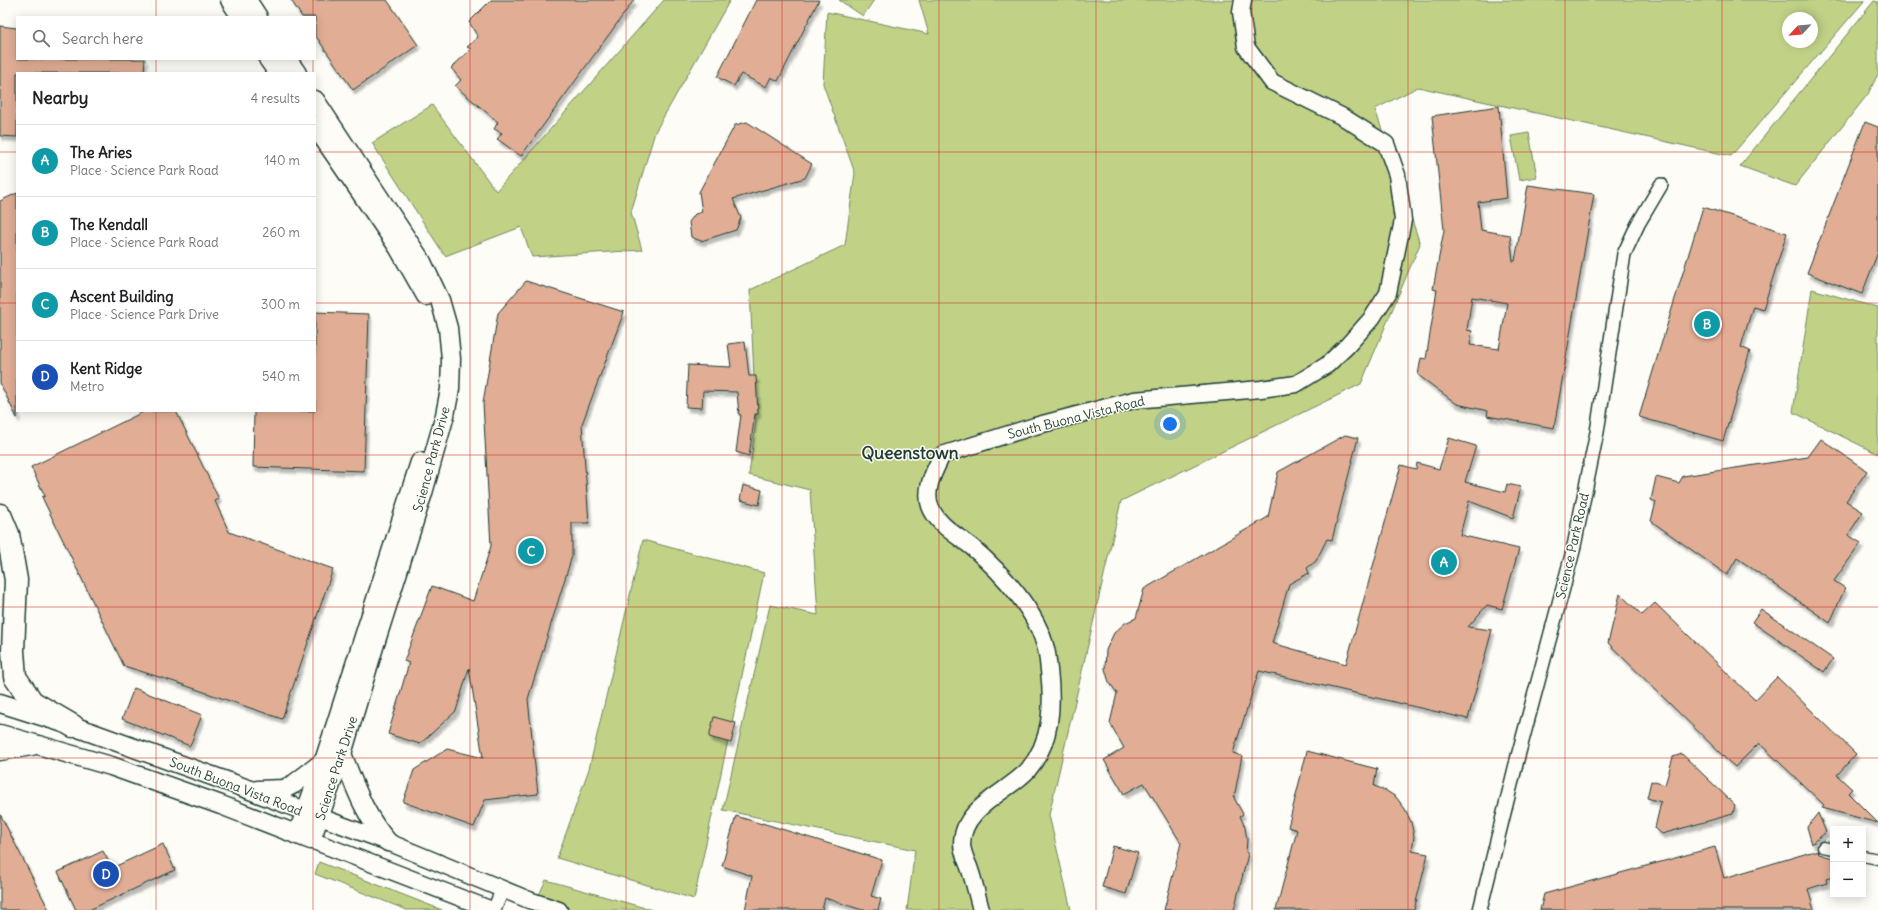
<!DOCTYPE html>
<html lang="en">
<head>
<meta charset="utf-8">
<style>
	:root { --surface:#fff; --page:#f2f2f2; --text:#202124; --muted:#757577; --line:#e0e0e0; --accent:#d93025 }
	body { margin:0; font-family:Delius,sans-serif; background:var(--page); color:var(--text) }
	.controls { position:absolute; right:12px; bottom:12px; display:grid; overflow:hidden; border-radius:0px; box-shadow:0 2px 10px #0003 }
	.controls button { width:36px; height:36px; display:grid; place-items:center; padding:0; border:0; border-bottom:1px solid var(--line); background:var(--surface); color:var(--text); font:20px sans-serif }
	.compass { position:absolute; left:1782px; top:12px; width:36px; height:36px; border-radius:50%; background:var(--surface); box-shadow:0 2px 10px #0003; rotate:244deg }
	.you { position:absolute; left:1170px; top:424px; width:14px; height:14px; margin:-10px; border:3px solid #fff; border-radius:50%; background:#1a73e8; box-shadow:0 0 0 6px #1a73e833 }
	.badge { display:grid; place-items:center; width:26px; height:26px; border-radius:50%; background:var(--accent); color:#fff; font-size:13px; font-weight:700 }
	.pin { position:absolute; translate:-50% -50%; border:2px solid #fff; box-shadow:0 1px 4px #0006 }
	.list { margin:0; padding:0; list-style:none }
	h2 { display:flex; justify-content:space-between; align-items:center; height:52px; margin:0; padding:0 16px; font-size:17px }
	h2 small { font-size:13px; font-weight:400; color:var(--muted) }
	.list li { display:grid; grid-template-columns:26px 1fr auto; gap:12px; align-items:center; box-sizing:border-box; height:72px; padding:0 16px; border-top:1px solid var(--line) }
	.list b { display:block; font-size:15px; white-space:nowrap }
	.list p { margin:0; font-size:13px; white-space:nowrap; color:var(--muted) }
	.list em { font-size:13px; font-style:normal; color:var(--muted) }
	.icon { flex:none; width:22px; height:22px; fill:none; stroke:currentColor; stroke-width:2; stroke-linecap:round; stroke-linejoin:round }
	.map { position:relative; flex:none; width:1878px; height:910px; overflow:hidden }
	.search { position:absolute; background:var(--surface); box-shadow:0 2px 10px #0003; left:16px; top:16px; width:300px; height:44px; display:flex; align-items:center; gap:10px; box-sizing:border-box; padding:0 14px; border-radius:0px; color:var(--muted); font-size:15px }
	.panel { position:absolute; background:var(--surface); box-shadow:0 2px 10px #0003; left:16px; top:72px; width:300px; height:340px; border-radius:0px }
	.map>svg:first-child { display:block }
</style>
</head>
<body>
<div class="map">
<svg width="1878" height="910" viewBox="0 0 1878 910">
	<defs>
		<filter id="shadow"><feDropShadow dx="2.5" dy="4.5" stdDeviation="1" flood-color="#0004"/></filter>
	</defs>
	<rect width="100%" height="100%" fill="#fdfcf7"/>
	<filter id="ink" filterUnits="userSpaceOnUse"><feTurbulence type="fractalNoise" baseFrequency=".025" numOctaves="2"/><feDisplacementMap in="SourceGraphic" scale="8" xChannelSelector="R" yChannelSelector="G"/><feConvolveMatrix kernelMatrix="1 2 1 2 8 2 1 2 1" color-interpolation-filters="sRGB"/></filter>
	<g filter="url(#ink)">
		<g fill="#c1d287" stroke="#70885e" fill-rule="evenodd">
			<polygon points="664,0 730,0 655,132 631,212 642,250 532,257 521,227 445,256 372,143 432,105 496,191"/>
			<polygon points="839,0 874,0 863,16"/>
			<path d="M919,0h946l-134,156 -313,-69 -43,22 45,135 -59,140 -240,117 -72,314 22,95h-164l8,-60 -192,-40 47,-205 48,10 -8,-125 -61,-15 7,-54 -6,-131 95,-45 10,-72 -32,-89 4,-72 102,22zM1788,18h24v24h-24z"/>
			<polygon points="1874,1 1878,2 1878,74 1868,94 1795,186 1740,166"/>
			<polygon points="1529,133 1537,177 1519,180 1511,136"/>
			<polygon points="1812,289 1878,308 1878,454 1793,412"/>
			<polygon points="643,540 764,573 694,899 557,858 589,769"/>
			<polygon points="319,862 442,910 407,910 315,874"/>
			<polygon points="546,880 652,910 532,910"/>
		</g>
		<g fill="#e1ad95" stroke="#1f3d34" fill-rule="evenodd" filter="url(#shadow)">
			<polygon points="291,0 387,0 418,45 353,90 315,35 315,17 302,17"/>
			<polygon points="491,0 634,0 521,156 497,139 502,133 494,129 498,122 455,86 461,80 451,68 471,49 467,47 478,37 469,22"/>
			<polygon points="756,0 819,0 778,81 771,77 766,87 741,74 734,86 717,77"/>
			<polygon points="0,26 17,28 17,59 145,59 144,73 17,73 17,137 0,136"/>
			<path d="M1499,106l8,92 -29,4 3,28 29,5 3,26h2l13,-76 66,9 -40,234 -67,-12 1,-5 -31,-7 -39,-29 3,-17 5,1 11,-69 -4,-1 11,-59 -12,-114zM1472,297l35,6 -8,46 -29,-4 2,-14 -5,-1z"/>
			<polygon points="747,122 812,164 805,178 733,199 741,218 736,230 701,241 691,237 689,222 695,214 702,212 699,192 735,125"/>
			<polygon points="1865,122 1878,127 1878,252 1862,294 1807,273"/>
			<polygon points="17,193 17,418 0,383 0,201"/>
			<polygon points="1703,207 1787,233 1763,309 1753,306 1741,347 1750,351 1723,441 1639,417"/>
			<polygon points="526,281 624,312 582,424 589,523 572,523 572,556 528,699 538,794 485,800 474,827 403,802 414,770 447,749 483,758 469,668 456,711 420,744 388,734 409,663 404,661 432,586 473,601 491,546 483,403 498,313"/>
			<polygon points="315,312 369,314 364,471 253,467 254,411 315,411"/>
			<polygon points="745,342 749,376 756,376 758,414 755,414 749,456 736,452 741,415 739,415 737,392 703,391 702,408 686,407 688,365 731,367 728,344"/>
			<polygon points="145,411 176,411 219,499 215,501 229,532 333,569 282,719 178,683 124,666 42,497 45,496 31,467"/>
			<polygon points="1345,435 1358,438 1332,540 1327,539 1316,561 1307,568 1309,573 1289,584 1272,643 1346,664 1401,465 1416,469 1417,463 1439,469 1449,438 1476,446 1465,482 1505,492 1507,484 1521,487 1513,518 1469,501 1460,535 1519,549 1502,609 1487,605 1468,627 1492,630 1468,719 1259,671 1233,753 1242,756 1234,798 1243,814 1240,816 1245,827 1247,840 1246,852 1248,854 1234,910 1164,910 1181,843 1144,783 1124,794 1104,760 1124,748 1110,723 1117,693 1109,682 1105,669 1106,650 1114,633 1125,623 1136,618 1144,589 1268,517 1278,472"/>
			<polygon points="1821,439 1867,471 1846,501 1863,512 1848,535 1861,543 1834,581 1845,588 1830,623 1737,558 1727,575 1651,521 1656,502 1651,500 1656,477 1679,483 1683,476 1808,457"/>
			<polygon points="743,485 762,490 759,505 740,500"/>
			<polygon points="1620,594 1642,615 1655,603 1755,700 1777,677 1856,754 1837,775 1852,789 1848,793 1878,823 1822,808 1824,805 1759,743 1735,767 1727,760 1608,643"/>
			<polygon points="1761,609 1833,659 1824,672 1752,622"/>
			<polygon points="134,688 202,715 190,746 122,719"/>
			<polygon points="714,717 736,723 731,743 709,737"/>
			<polygon points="1307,751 1377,769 1374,786 1385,790 1396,797 1405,809 1411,822 1414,836 1412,851 1428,854 1414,910 1276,910 1297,830 1288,827"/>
			<polygon points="1682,754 1735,805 1733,814 1662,834 1655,828 1661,802 1647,798 1651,781 1665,785 1673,757"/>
			<polygon points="1818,813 1826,832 1812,844 1807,827"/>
			<polygon points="0,814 49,910 0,910"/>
			<polygon points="736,816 762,824 762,823 882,860 871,896 881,899 878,910 862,910 825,898 822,910 745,910 752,876 722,866"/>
			<polygon points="163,844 175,870 89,910 76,910 58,872 103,851 112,868"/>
			<polygon points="1113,846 1138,853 1126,894 1102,887"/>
			<polygon points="1715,847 1724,878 1818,850 1819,854 1833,858 1833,877 1826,879 1827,883 1808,889 1814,910 1540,910 1544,894"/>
		</g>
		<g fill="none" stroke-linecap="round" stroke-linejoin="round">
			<g stroke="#1f3d34" stroke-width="13">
				<g id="pedestrian">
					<polyline points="1823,847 1833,849"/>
					<polyline points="1863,856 1878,859"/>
				</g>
			</g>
			<g stroke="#1f3d34" stroke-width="16">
				<g id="minor">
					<polyline points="494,910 503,888"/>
					<polyline points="1480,910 1518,756 1573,551 1597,432 1624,254 1638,224 1661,185"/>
				</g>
			</g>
			<g stroke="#1f3d34" stroke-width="19">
				<g id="tertiary">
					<polyline points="320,817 388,842 529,900 559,910"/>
					<polyline points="311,840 492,910"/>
					<path d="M981,910c-4,-15 -7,-29 -12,-43 -3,-7 -7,-16 -7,-23 0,-37 45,-51 66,-74 24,-28 25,-65 21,-100 -1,-7 -1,-14 -3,-21 -9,-38 -44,-76 -73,-101 -15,-12 -36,-23 -43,-42 -6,-18 5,-36 12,-51l93,-29 99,-26 127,-11 35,-5 31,-19 20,-19 25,-28 16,-25 15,-73 -6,-45 -11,-31 -43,-27 -71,-35 -26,-35 -5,-35 2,-12"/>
				</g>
			</g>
			<g stroke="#1f3d34" stroke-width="21">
				<g id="secondary">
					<polyline points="230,0 241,17"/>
					<polyline points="247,0 258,17"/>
					<polyline points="268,59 278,73"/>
					<polyline points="287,59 297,73"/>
					<polyline points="315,126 398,247 426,296"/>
					<polyline points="0,703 73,726 229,782 318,816"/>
					<polyline points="0,734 111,766 221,805 311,840 342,754 374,647 423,493 445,415 450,389 451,359 448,328 440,300 422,262 315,100"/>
					<polyline points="0,751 32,746"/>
					<path d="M342,754c13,32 22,61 46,88"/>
					<polyline points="257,790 284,789 294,784 324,761"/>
					<polyline points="297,835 324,761 420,462"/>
				</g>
			</g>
			<g stroke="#1f3d34" stroke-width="25">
				<polyline id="motorway" points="0,515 8,534 16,580 13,651 15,677 32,702 73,726"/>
			</g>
			<use href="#pedestrian" stroke="#fdfcf7" stroke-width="10"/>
			<use href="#minor" stroke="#fdfcf7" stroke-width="13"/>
			<use href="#tertiary" stroke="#fdfcf7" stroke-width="16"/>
			<use href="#secondary" stroke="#fdfcf7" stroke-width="18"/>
			<use href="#motorway" stroke="#fdfcf7" stroke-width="22"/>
		</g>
	</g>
	<path fill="none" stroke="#c8321e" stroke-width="1" stroke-opacity="0.55" d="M156,0v17M313,0v17M470,0v910M626,0v910M782,0v910M939,0v910M1096,0v910M1252,0v910M1408,0v910M1565,0v910M1722,0v910M156,59v14M313,59v14M0,152h17M315,152h1563M0,303h17M315,303h1563M156,411v499M313,411v499M0,455h1878M0,607h1878M0,758h1878"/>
	<g text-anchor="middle" stroke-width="3" stroke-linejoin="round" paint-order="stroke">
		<g font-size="13" fill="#1f3d34" stroke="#fdfcf7">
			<text transform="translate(1076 417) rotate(-14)" y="5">South Buona Vista Road</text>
			<text transform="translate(431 459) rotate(-75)" y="5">Science Park Drive</text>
			<text transform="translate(1572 546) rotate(-77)" y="5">Science Park Road</text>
			<text transform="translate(336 768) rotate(-72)" y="5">Science Park Drive</text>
			<text transform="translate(236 786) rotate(21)" y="5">South Buona Vista Road</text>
		</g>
		<g font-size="17" font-weight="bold" fill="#1f3d34" stroke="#fdfcf7">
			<text x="910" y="459">Queenstown</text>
		</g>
	</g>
</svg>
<div class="controls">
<button>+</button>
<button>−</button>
</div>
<svg class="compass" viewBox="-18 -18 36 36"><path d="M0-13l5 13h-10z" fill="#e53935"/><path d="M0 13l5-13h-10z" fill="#757577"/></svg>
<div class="you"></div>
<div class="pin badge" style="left:1444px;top:562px;background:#0f9aa8">A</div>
<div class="pin badge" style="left:1707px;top:324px;background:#0f9aa8">B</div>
<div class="pin badge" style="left:531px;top:551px;background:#0f9aa8">C</div>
<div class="pin badge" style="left:106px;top:874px;background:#1a4fb4">D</div>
<div class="search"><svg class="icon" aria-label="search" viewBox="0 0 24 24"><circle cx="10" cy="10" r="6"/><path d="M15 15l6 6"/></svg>Search here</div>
<section class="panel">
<h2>Nearby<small>4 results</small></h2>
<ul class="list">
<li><span class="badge" style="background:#0f9aa8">A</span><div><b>The Aries</b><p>Place · Science Park Road</p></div><em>140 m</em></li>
<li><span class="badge" style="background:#0f9aa8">B</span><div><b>The Kendall</b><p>Place · Science Park Road</p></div><em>260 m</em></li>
<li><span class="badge" style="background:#0f9aa8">C</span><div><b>Ascent Building</b><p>Place · Science Park Drive</p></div><em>300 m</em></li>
<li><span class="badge" style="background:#1a4fb4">D</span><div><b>Kent Ridge</b><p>Metro</p></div><em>540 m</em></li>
</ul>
</section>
</div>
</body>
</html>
